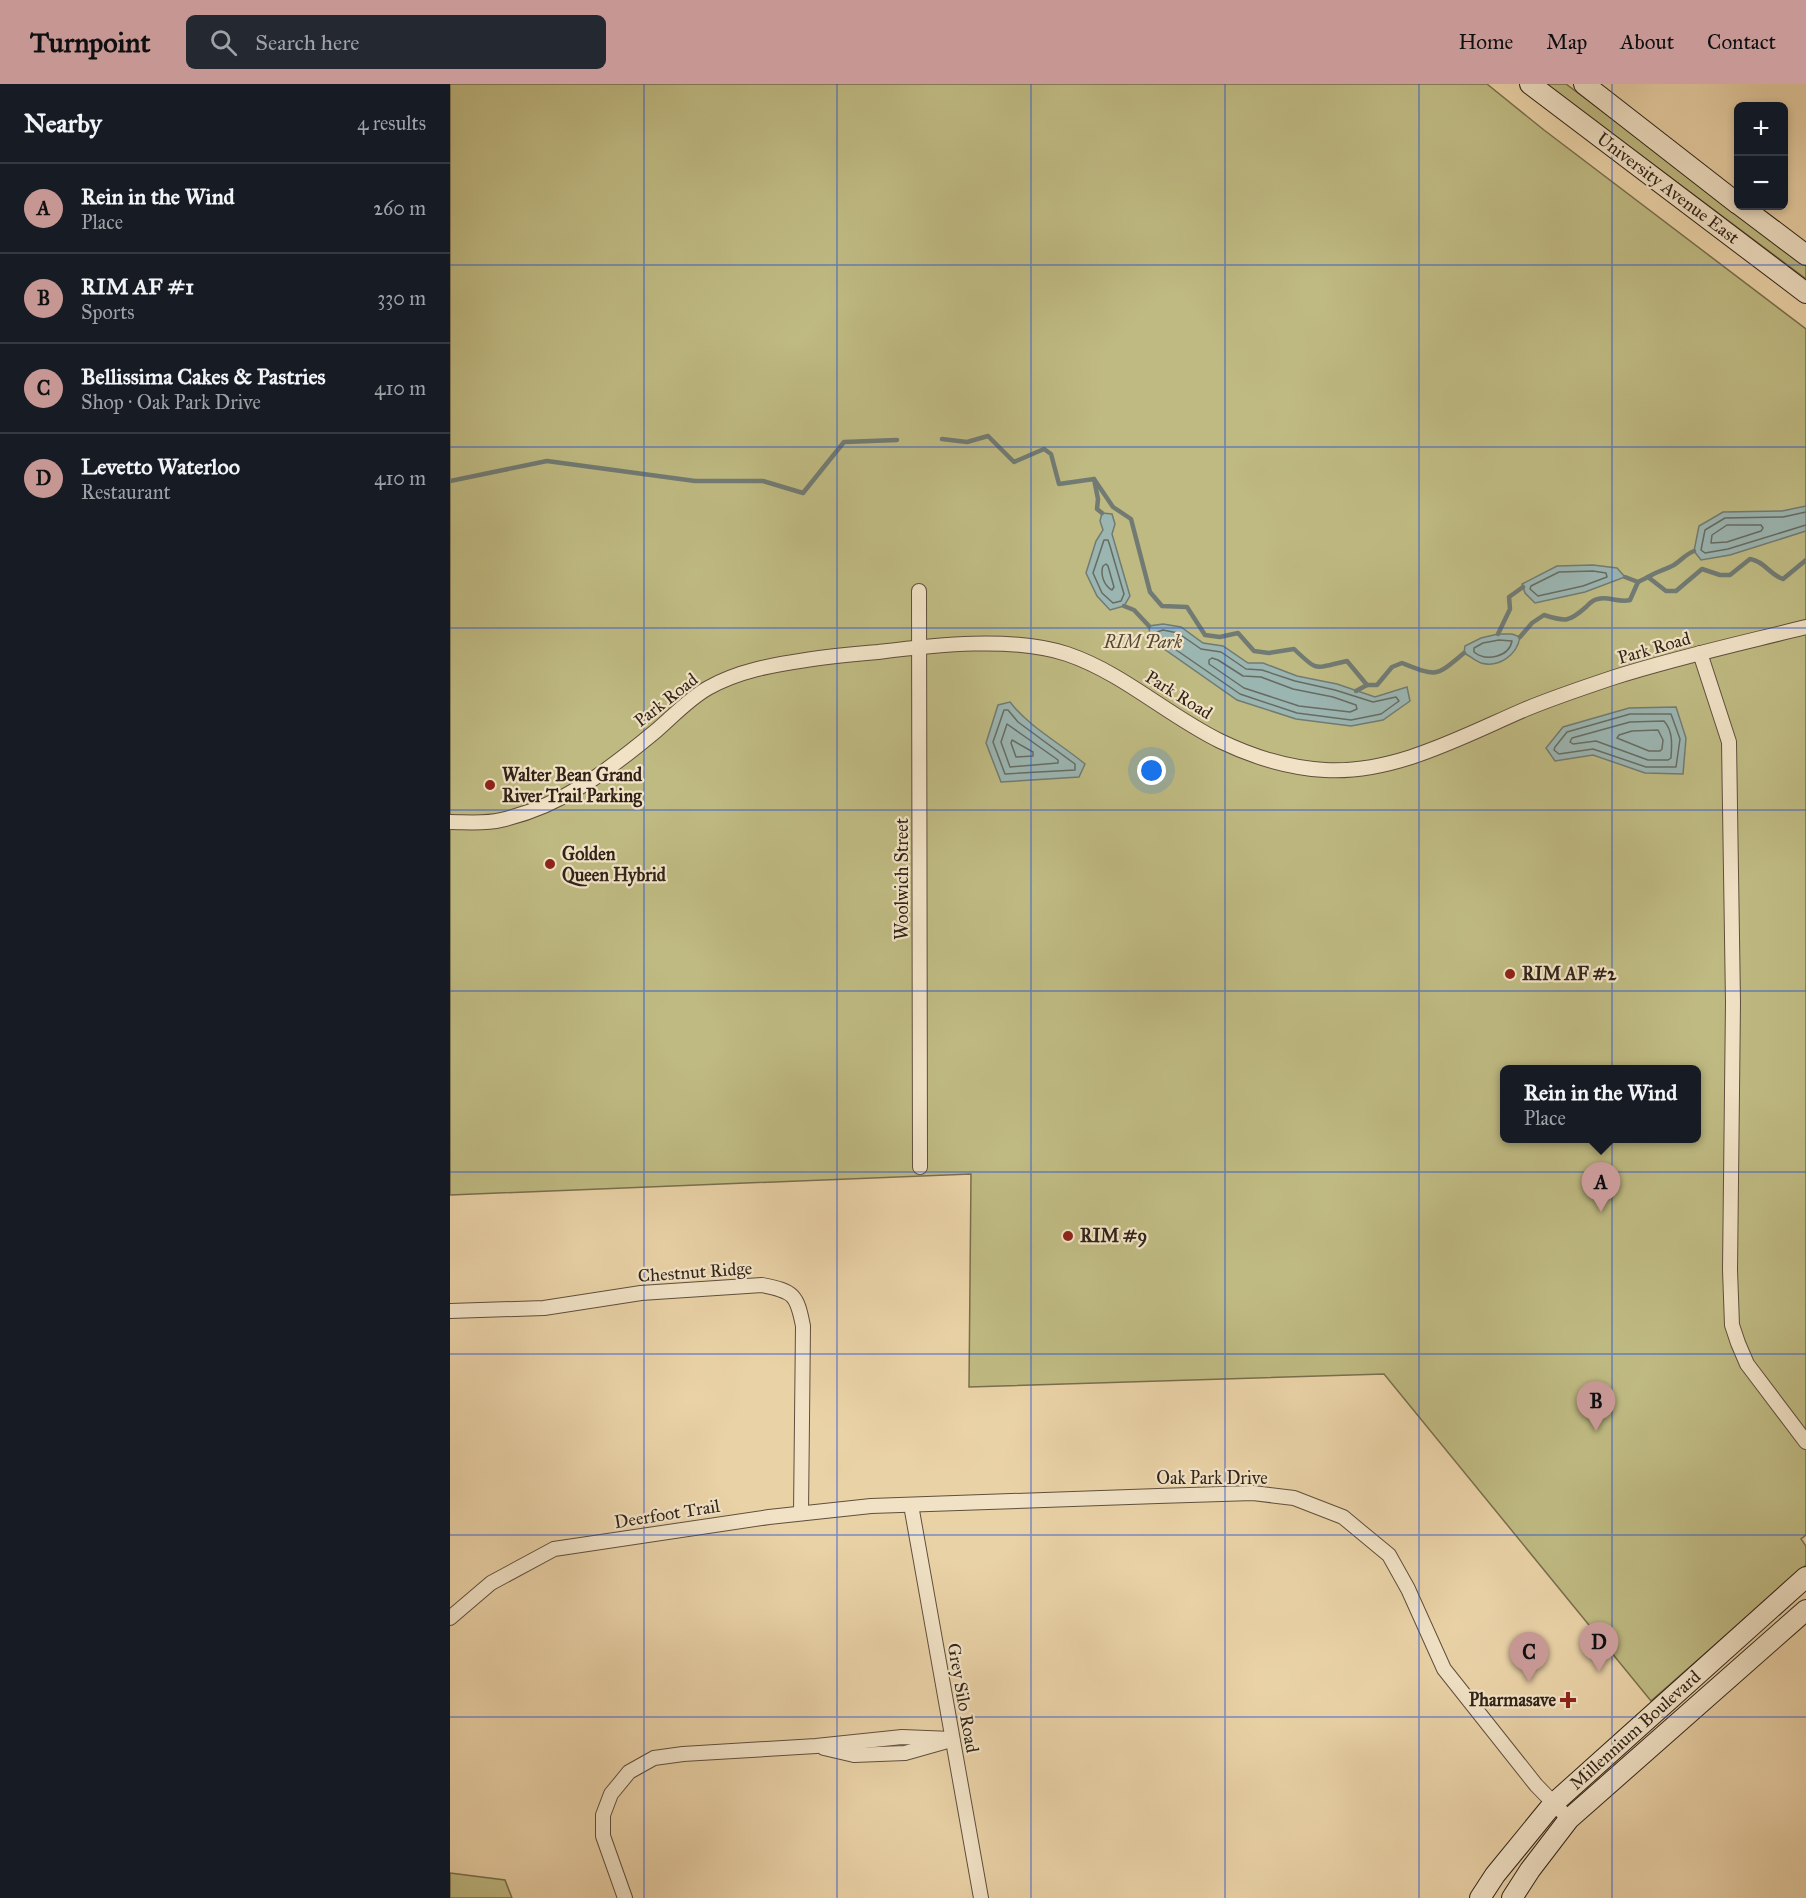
<!DOCTYPE html>
<html lang="en">
<head>
<meta charset="utf-8">
<style>
	:root { --surface:#171b24; --page:#242831; --text:#f1f3f6; --muted:#9ea1a6; --line:#363941; --accent:#c59692 }
	body { margin:0; font-family:"IM FELL Great Primer",serif; background:var(--page); color:var(--text) }
	.controls { position:absolute; right:18px; top:18px; display:grid; overflow:hidden; border-radius:9px; box-shadow:0 3px 9px #0003 }
	.controls button { width:54px; height:54px; display:grid; place-items:center; padding:0; border:0; border-bottom:2px solid var(--line); background:var(--surface); color:var(--text); font:30px sans-serif }
	.you { position:absolute; left:702px; top:687px; width:21px; height:21px; margin:-15px; border:4px solid #fff; border-radius:50%; background:#1a73e8; box-shadow:0 0 0 9px #1a73e833 }
	.badge { display:grid; place-items:center; width:39px; height:39px; border-radius:50%; background:var(--accent); color:#111; font-size:20px; font-weight:700 }
	.pin { position:absolute; translate:-50% -50px; filter:drop-shadow(0 2px 3px #0008) }
	.pin::after { content:''; position:absolute; top:32px; width:21px; height:18px; background:inherit; clip-path:polygon(0 0,100% 0,50% 100%) }
	.popup { position:absolute; left:1050px; top:981px; width:201px; height:78px; box-sizing:border-box; display:grid; place-content:center; border-radius:9px; background:var(--surface); filter:drop-shadow(0 2px 4px #0005); font-size:20px; white-space:nowrap; color:var(--muted) }
	.popup b { font-size:22px; color:var(--text) }
	.popup::after { content:''; position:absolute; left:50%; top:100%; margin-left:-12px; border:12px solid transparent; border-top-color:var(--surface) }
	.list { margin:0; padding:0; list-style:none }
	h2 { display:flex; justify-content:space-between; align-items:center; height:78px; margin:0; padding:0 24px; font-size:26px }
	h2 small { font-size:20px; font-weight:400; color:var(--muted) }
	.list li { display:grid; grid-template-columns:39px 1fr auto; gap:18px; align-items:center; box-sizing:border-box; height:90px; padding:0 24px; border-top:2px solid var(--line) }
	.list b { display:block; font-size:22px; white-space:nowrap }
	.list p { margin:0; font-size:20px; white-space:nowrap; color:var(--muted) }
	.list em { font-size:20px; font-style:normal; color:var(--muted) }
	.icon { flex:none; width:33px; height:33px; fill:none; stroke:currentColor; stroke-width:2; stroke-linecap:round; stroke-linejoin:round }
	.map { position:relative; flex:none; width:1356px; height:1814px; overflow:hidden }
	header { display:flex; align-items:center; gap:36px; box-sizing:border-box; height:84px; padding:0 30px; background:var(--accent); color:#111 }
	header strong { font-size:28px }
	nav { display:flex; gap:33px; margin-inline-start:auto; font-size:21px }
	.search { width:420px; height:54px; background:var(--page); display:flex; align-items:center; gap:15px; box-sizing:border-box; padding:0 21px; border-radius:9px; color:var(--muted); font-size:22px }
	main { display:flex }
	aside { flex:1; background:var(--surface) }
	.map>svg:first-child { display:block }
</style>
</head>
<body>
<header>
<strong>Turnpoint</strong>
<div class="search"><svg class="icon" aria-label="search" viewBox="0 0 24 24"><circle cx="10" cy="10" r="6"/><path d="M15 15l6 6"/></svg>Search here</div>
<nav><a>Home</a><a>Map</a><a>About</a><a>Contact</a></nav>
</header>
<main>
<aside>
<h2>Nearby<small>4 results</small></h2>
<ul class="list">
<li><span class="badge">A</span><div><b>Rein in the Wind</b><p>Place</p></div><em>260 m</em></li>
<li><span class="badge">B</span><div><b>RIM AF #1</b><p>Sports</p></div><em>330 m</em></li>
<li><span class="badge">C</span><div><b>Bellissima Cakes &amp; Pastries</b><p>Shop · Oak Park Drive</p></div><em>410 m</em></li>
<li><span class="badge">D</span><div><b>Levetto Waterloo</b><p>Restaurant</p></div><em>410 m</em></li>
</ul>
</aside>
<div class="map">
<svg width="1356" height="1814" viewBox="0 0 1356 1814">
	<rect width="100%" height="100%" fill="#ead2a7"/>
	<filter id="stains"><feTurbulence type="fractalNoise" baseFrequency=".00333" numOctaves="4"/><feColorMatrix values="0 0 0 0 .2 0 0 0 0 .09 0 0 0 0 .02 0 0 0 .5 -.17"/></filter>
	<radialGradient id="worn" r=".72"><stop offset=".6" stop-color="#630" stop-opacity="0"/><stop offset="1" stop-color="#630" stop-opacity=".3"/></radialGradient>
	<g fill="#bfba82" stroke="#786e4d" stroke-width="1.5" fill-rule="evenodd">
		<path d="M0,0h1037l57,46 262,199v1206l-5,4 5,7v19l-155,136 -267,-327 -415,13 2,-213 -521,21zM1055,986h192v68h-192z"/>
		<polygon points="1096,0 1116,0 1356,180 1356,195"/>
		<polygon points="0,1789 55,1796 62,1814 0,1814"/>
	</g>
	<g fill="#9bb5b1" stroke="#717b74" stroke-width="1.5">
		<polygon points="1356,422 1356,447 1280,471 1251,476 1244,467 1249,442 1273,428 1332,427"/>
		<polygon points="652,429 662,430 665,440 662,450 680,512 674,522 660,526 647,512 636,489 646,457 653,446 650,437"/>
		<polygon points="1143,481 1167,484 1175,493 1135,508 1085,519 1075,509 1072,500 1107,482"/>
		<polygon points="713,540 731,543 753,559 773,562 798,579 813,579 847,592 887,600 925,613 957,603 960,617 933,636 901,642 846,635 787,616 700,555 699,542"/>
		<path d="M1048,550h14l8,3c-3,18 -21,31 -39,26 -6,-2 -11,-7 -17,-10l1,-7 16,-8z"/>
		<path d="M560,618c18,24 51,42 75,62l-6,13 -78,5 -15,-39 12,-38z"/>
		<polygon points="1226,623 1236,654 1233,690 1195,689 1143,671 1105,677 1096,664 1113,643 1179,624"/>
	</g>
	<g fill="none" stroke-linecap="round" stroke-linejoin="round">
		<g stroke="#666c64" stroke-width="1.5">
			<polyline points="1356,428 1333,433 1275,434 1255,446 1251,466 1255,469 1278,465 1356,441"/>
			<polygon points="1277,441 1311,441 1313,444 1311,447 1277,458 1261,459 1262,451"/>
			<polygon points="654,456 658,456 660,462 674,510 671,517 663,519 652,509 643,489"/>
			<path d="M656,480l2,2 6,21 -2,3c-8,-4 -12,-16 -9,-24z"/>
			<polygon points="1143,487 1156,489 1157,493 1133,502 1088,512 1080,505 1081,502 1109,488"/>
			<polygon points="713,546 728,549 751,565 771,568 796,585 812,586 845,597 885,606 923,618 946,613 949,617 931,630 901,636 847,629 790,610 706,552 707,548"/>
			<path d="M1049,556l13,1c-3,16 -26,21 -38,11v-4l9,-5z"/>
			<polygon points="762,574 768,576 793,592 811,593 843,605 883,613 906,621 907,625 900,628 849,622 794,604 759,580 759,576"/>
			<polygon points="554,626 558,626 568,638 625,680 625,686 555,690 543,658"/>
			<polygon points="1180,630 1221,630 1230,655 1226,683 1196,683 1143,665 1109,670 1104,666 1105,663 1117,648"/>
			<path d="M1214,637c9,10 8,23 7,37l-3,2h-20l-52,-19 -23,3 -3,-2 2,-4 58,-16z"/>
			<polygon points="557,640 608,676 608,679 560,683 551,658"/>
			<polygon points="1208,646 1213,656 1212,665 1210,667 1199,667 1167,654 1169,651 1182,647"/>
			<polygon points="562,656 583,668 583,672 566,673 561,659"/>
		</g>
		<g stroke="#717b74" stroke-width="4.5">
			<path d="M492,355l25,3 21,-6 26,26 30,-13 7,5 8,30 35,-5 19,28 18,12 19,73 12,14 25,1 18,28 15,2 18,-4 16,18 15,2 25,-4c25,24 20,19 53,12l20,24h10l15,-18 10,-4c36,14 33,14 62,-10"/>
			<polyline points="644,395 648,415 647,425 652,429"/>
			<polyline points="0,397 97,377 245,397 313,397 353,409 394,358 447,356"/>
			<polyline points="1175,493 1188,498"/>
			<path d="M1198,493c8,-5 16,-7 24,-11 8,-4 12,-11 22,-15"/>
			<polyline points="674,522 684,526 699,542"/>
			<polyline points="1048,550 1060,525 1059,513 1073,503"/>
			<path d="M1070,553l12,-14 12,-8c22,7 25,7 42,-8 4,-4 6,-7 12,-8 10,-3 21,4 32,1l8,-18 10,-5 18,14h10l26,-22 18,6h10l20,-16c14,2 19,15 33,20l23,-19"/>
			<polyline points="906,607 917,601"/>
		</g>
		<g stroke="#5f4f3c" stroke-width="16">
			<g id="street">
				<polyline points="469,507 470,1083"/>
				<polyline points="1250,569 1279,658 1283,918 1280,1186 1282,1241 1288,1259 1297,1280 1356,1358"/>
				<path d="M0,738c16,0 35,2 51,-2 62,-14 109,-51 156,-90 16,-14 33,-32 51,-42 30,-17 64,-23 98,-28 24,-4 48,-6 72,-8 57,-7 135,-16 189,2 56,19 100,61 153,87 31,15 69,27 105,29 70,4 138,-34 201,-61 29,-12 59,-22 89,-32 63,-20 127,-34 191,-50"/>
				<path d="M0,1227l94,-3 97,-15 121,-8c32,6 35,10 41,41l-2,187"/>
				<polyline points="461,1421 531,1814"/>
				<polyline points="0,1534 41,1499 104,1465 319,1433 421,1422 708,1412 803,1409 844,1414 893,1433 939,1471 958,1505 994,1585 1086,1701 1119,1735"/>
				<polyline points="374,1664 404,1671 455,1669 494,1658"/>
				<polyline points="175,1814 153,1752 153,1731 161,1710 179,1688 204,1674 233,1670 366,1662 452,1653 502,1655"/>
			</g>
		</g>
		<g stroke="#312318" stroke-width="22">
			<g id="secondary">
				<polyline points="1080,0 1356,209"/>
				<polyline points="1134,0 1288,120"/>
				<polyline points="1291,122 1356,171"/>
				<polyline points="1030,1814 1045,1791 1103,1720 1356,1493"/>
				<polyline points="1062,1814 1080,1786 1119,1735 1356,1526"/>
			</g>
		</g>
		<use href="#street" stroke="#f1e2c6" stroke-width="14"/>
		<use href="#secondary" stroke="#f1e2c6" stroke-width="20"/>
	</g>
	<path fill="none" stroke="#1d4ed8" stroke-width="1.5" stroke-opacity="0.55" d="M194,0v1814M387,0v1814M581,0v1814M775,0v1814M969,0v1814M1162,0v1814M0,181h1356M0,363h1356M0,544h1356M0,726h1356M0,907h1356M0,1088h1356M0,1270h1356M0,1451h1356M0,1633h1356"/>
	<g fill="#8f2418" stroke="#f1e2c6" stroke-width="2">
		<circle cx="40" cy="701" r="6"/>
		<circle cx="100" cy="780" r="6"/>
		<circle cx="1060" cy="890" r="6"/>
		<circle cx="618" cy="1152" r="6"/>
		<path d="M1115 1607h6v6h6v6h-6v6h-6v-6h-6v-6h6z"/>
	</g>
	<g text-anchor="middle" stroke-width="4.5" stroke-linejoin="round" paint-order="stroke">
		<g font-size="18" fill="#312318" stroke="#f1e2c6">
			<text transform="translate(1218 104) rotate(37)" y="6">University Avenue East</text>
			<text transform="translate(1204 564) rotate(-16)" y="6">Park Road</text>
			<text transform="translate(729 611) rotate(32)" y="6">Park Road</text>
			<text transform="translate(216 616) rotate(-38)" y="6">Park Road</text>
			<text transform="translate(452 795) rotate(-90)" y="6">Woolwich Street</text>
			<text transform="translate(245 1188) rotate(-4)" y="6">Chestnut Ridge</text>
			<text x="762" y="1400">Oak Park Drive</text>
			<text transform="translate(217 1430) rotate(-9)" y="6">Deerfoot Trail</text>
			<text transform="translate(513 1614) rotate(80)" y="6">Grey Silo Road</text>
			<text transform="translate(1185 1646) rotate(-42)" y="6">Millennium Boulevard</text>
		</g>
		<g font-size="18" font-style="italic" fill="#544932" stroke="#f1e2c6">
			<text x="693" y="564">RIM Park</text>
		</g>
		<g font-size="18" font-weight="bold" fill="#312318" stroke="#f1e2c6" text-anchor="start">
			<text x="52" y="697">Walter Bean Grand<tspan x="52" dy="21">River Trail Parking</tspan></text>
			<text x="112" y="776">Golden<tspan x="112" dy="21">Queen Hybrid</tspan></text>
			<text x="1072" y="896">RIM AF #2</text>
			<text x="630" y="1158">RIM #9</text>
			<text x="1106" y="1622" text-anchor="end">Pharmasave</text>
		</g>
	</g>
	<rect width="100%" height="100%" filter="url(#stains)"/>
	<rect width="100%" height="100%" fill="url(#worn)"/>
</svg>
<div class="controls">
<button>+</button>
<button>−</button>
</div>
<div class="you"></div>
<div class="pin badge" style="left:1151px;top:1128px">A</div>
<div class="popup"><b>Rein in the Wind</b>Place</div>
<div class="pin badge" style="left:1146px;top:1347px">B</div>
<div class="pin badge" style="left:1079px;top:1598px">C</div>
<div class="pin badge" style="left:1149px;top:1588px">D</div>
</div>
</main>
</body>
</html>
